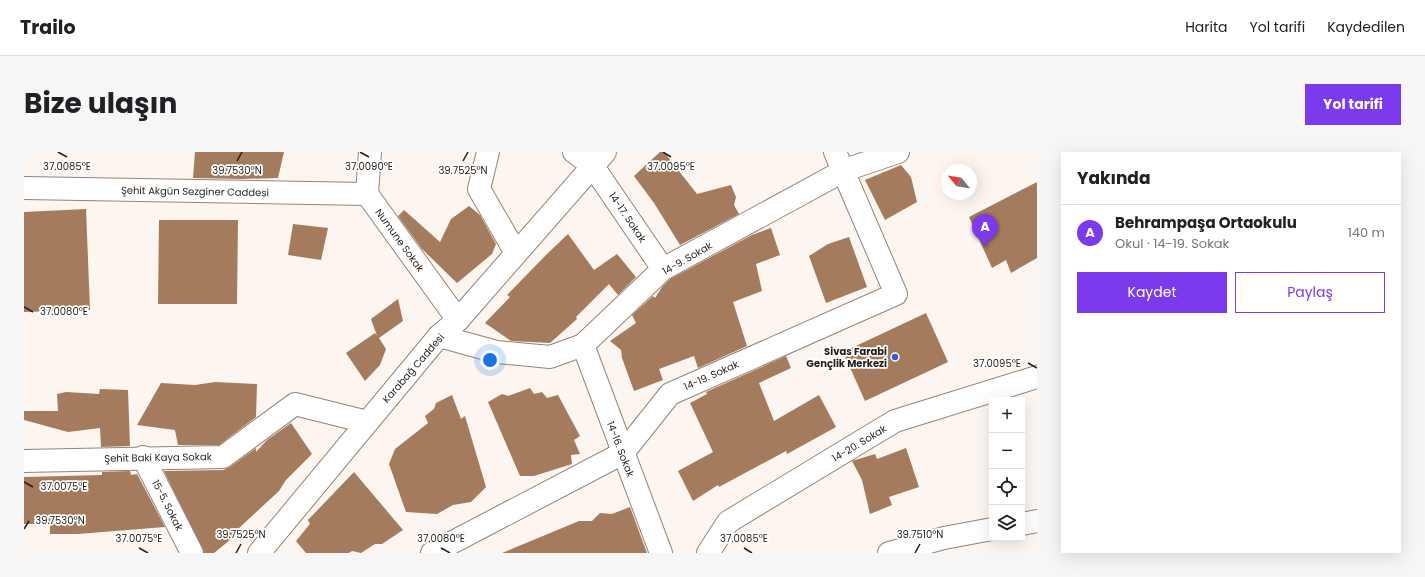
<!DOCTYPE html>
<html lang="tr">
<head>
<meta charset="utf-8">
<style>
	:root { --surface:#fff; --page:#f6f6f6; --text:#202124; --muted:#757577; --line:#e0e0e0; --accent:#7c3aed }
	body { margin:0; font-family:Poppins,sans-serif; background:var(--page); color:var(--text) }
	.controls { position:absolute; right:12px; bottom:12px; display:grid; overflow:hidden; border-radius:0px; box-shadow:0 4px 16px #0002 }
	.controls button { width:36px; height:36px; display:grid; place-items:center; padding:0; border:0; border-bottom:1px solid var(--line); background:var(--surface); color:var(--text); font:20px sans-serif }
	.compass { position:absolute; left:917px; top:12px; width:36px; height:36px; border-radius:50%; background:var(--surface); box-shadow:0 4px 16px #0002; rotate:300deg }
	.you { position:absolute; left:466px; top:208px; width:14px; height:14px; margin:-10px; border:3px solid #fff; border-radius:50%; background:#1a73e8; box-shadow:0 0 0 6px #1a73e833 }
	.badge { display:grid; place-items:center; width:26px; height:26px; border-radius:50%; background:var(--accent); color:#fff; font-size:13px; font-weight:700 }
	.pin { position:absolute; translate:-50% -33px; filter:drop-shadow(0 1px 2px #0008) }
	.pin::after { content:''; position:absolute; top:21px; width:14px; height:12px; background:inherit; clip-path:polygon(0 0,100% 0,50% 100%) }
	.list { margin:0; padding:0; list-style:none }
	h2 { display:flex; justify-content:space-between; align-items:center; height:52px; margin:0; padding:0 16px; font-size:17px }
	h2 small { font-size:13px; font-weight:400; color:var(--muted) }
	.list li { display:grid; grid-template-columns:26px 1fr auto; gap:12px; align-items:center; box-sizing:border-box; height:56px; padding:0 16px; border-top:1px solid var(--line) }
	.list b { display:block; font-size:15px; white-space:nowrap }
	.list p { margin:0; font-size:13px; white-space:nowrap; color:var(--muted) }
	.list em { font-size:13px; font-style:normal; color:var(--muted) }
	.actions { display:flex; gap:8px; padding:12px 16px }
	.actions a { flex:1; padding:9px 0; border:1px solid var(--accent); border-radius:0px; text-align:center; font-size:14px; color:var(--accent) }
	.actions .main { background:var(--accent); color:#fff }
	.icon { flex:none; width:22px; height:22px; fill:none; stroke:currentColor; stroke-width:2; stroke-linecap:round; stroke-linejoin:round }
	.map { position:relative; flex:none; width:1013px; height:401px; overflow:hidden; border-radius:0px }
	header { display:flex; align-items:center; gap:24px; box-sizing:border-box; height:56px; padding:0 20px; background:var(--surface); border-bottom:1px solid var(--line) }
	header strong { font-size:19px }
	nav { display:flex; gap:22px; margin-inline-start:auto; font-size:14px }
	.intro { display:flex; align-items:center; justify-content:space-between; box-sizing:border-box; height:96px; padding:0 24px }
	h1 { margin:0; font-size:28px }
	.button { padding:10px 18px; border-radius:0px; background:var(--accent); color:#fff; font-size:14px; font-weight:700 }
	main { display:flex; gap:24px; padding:0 24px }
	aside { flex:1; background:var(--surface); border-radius:0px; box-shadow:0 4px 16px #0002 }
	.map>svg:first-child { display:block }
</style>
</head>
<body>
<header>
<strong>Trailo</strong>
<nav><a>Harita</a><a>Yol tarifi</a><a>Kaydedilen</a></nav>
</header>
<div class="intro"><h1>Bize ulaşın</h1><a class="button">Yol tarifi</a></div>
<main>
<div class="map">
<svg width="1013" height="401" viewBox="0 0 1013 401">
	<rect width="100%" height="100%" fill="#fdf5ef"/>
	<g fill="#a47b5d">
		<polygon points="171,0 260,0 254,26 218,27 169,26"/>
		<polygon points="636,0 640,0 673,42 707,33 712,45 710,53 715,62 656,93 630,51 610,24"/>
		<polygon points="877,13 887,25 893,50 861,68 841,28"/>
		<polygon points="1013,30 1013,106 987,121 982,108 968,116 945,65"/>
		<polygon points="445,54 456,63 472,92 468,102 433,131 398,97 374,64 380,58 416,90 427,67"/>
		<polygon points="62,57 66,158 0,160 0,60"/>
		<polygon points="135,68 214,68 213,152 134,152"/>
		<polygon points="269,72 304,76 297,108 264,103"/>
		<polygon points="747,76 756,103 732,112 738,139 709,150 723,194 674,216 670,204 635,217 639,228 610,239 598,206 597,198 586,189 612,171 608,163 629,144 631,146 638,135 646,127 728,83"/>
		<polygon points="544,82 570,118 593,102 612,125 594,143 585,132 552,165 553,167 526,191 487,189 461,171 486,145 483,143 523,102"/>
		<polygon points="825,85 843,135 802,151 785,104 804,92"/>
		<polygon points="374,147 379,169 355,186 362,197 356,213 341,229 322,201 351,181 353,184 347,167"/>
		<polygon points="902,161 924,210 841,249 819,200"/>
		<polygon points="762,204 767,216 735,231 750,269 795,243 812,275 763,302 762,299 695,335 694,333 669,349 654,319 689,300 666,251 683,242 682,240"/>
		<polygon points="191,230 233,232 232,265 195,293 154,293 151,278 113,273 137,231 171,233"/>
		<polygon points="506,236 510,242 518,240 523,246 534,243 556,284 550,288 556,302 547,303 548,312 510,324 496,324 464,250 478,242 484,244"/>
		<polygon points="76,237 104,238 106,294 77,295 76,276 44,280 0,268 0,259 34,259 33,242 42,240 75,242"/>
		<polygon points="428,243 437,267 441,264 462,335 447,350 429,353 413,362 382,360 365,312 371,297 404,271 401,264 410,257 412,251"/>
		<polygon points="267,271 288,302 262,328 255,339 215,376 217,379 190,401 180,401 140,319 199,318 206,315 232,296 232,300 243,288"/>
		<polygon points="882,296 895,335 865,345 868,353 846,362 838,328 828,309 851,302 853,307"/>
		<polygon points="106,319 107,323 113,322 141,375 54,382 26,382 26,372 0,372 0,325 78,323 78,320"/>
		<polygon points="330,320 379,378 358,392 351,392 337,401 328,399 325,401 282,401 272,389 286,372 284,368"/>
		<polygon points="606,355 623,401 478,401 555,369 568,369 576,361 588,362"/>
	</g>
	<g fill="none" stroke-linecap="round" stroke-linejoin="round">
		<g stroke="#948377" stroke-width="24">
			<g id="street">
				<polyline points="346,0 343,42 434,168"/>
				<polyline points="464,0 455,37 492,101"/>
				<polyline points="550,0 568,13 639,117"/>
				<polyline points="0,36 343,42"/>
				<polyline points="415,184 473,200 526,205 559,193 639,117 821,18 874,0"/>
				<polyline points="559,193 637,401"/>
				<polyline points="119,305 168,401"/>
				<polyline points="0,309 199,305 271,252 343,270"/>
				<polyline points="998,372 1013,369"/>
				<polyline points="235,401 415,184 434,168 581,0"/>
				<polyline points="408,401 599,301 646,242 872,142 811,0"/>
				<polyline points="684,401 704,370 871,269 1013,225"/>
				<polyline points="865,401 920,386 968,377"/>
			</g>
		</g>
		<use href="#street" stroke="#fff" stroke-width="22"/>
	</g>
	<path fill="none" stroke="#231d18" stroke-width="1.5" d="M34,0l9,5M336,0l9,5M639,0l8,5M213,9l5,-9M439,9l5,-9M0,155l9,5M1004,211l9,5M0,330l9,5M0,377l5,-8M115,396l9,5M417,396l9,5M720,396l8,5M212,401l5,-9M891,401l5,-9"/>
	<circle fill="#395bcc" stroke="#fff" stroke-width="1.5" cx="871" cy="205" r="4"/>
	<g text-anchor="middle" stroke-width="3.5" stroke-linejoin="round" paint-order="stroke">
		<g font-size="10" fill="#231d18" stroke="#fff">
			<text transform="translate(171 39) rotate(1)" y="4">Şehit Akgün Sezginer Caddesi</text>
			<text transform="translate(604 65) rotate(56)" y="4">14-17. Sokak</text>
			<text transform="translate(376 88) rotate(54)" y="4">Numune Sokak</text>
			<text transform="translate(663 106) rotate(-30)" y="4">14-9. Sokak</text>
			<text transform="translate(389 216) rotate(-49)" y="4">Karabağ Caddesi</text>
			<text transform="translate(687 223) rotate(-24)" y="4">14-19. Sokak</text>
			<text transform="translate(835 291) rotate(-31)" y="4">14-20. Sokak</text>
			<text transform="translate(597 297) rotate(69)" y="4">14-16. Sokak</text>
			<text transform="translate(134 305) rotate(-1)" y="4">Şehit Baki Kaya Sokak</text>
			<text transform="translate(144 353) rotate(63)" y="4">15-5. Sokak</text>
		</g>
		<g font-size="10" font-weight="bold" fill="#231d18" stroke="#fff" text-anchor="end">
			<text x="863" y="203">Sivas Farabi<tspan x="863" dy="12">Gençlik Merkezi</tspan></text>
		</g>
	</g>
	<g font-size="10" text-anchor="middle" fill="#231d18" stroke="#fff" stroke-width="3.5" stroke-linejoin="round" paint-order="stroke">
		<text x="43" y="18">37.0085°E</text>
		<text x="345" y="18">37.0090°E</text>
		<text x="647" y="18">37.0095°E</text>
		<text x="213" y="22">39.7530°N</text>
		<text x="439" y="22">39.7525°N</text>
		<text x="40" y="163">37.0080°E</text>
		<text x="973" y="215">37.0095°E</text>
		<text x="40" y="338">37.0075°E</text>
		<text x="36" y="372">39.7530°N</text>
		<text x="217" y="386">39.7525°N</text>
		<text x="896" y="386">39.7510°N</text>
		<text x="115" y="390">37.0075°E</text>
		<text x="417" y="390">37.0080°E</text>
		<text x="720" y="390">37.0085°E</text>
	</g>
</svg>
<div class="controls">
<button>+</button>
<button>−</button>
<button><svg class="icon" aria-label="locate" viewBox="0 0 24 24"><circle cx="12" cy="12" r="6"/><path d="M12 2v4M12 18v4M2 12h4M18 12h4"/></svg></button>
<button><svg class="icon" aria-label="layers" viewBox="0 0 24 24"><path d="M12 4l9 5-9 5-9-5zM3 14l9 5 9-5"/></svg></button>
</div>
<svg class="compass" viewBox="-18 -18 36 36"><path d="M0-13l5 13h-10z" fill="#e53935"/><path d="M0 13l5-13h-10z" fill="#757577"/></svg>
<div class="you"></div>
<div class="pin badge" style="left:961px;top:95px">A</div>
</div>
<aside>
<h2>Yakında<small></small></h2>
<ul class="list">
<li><span class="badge">A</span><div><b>Behrampaşa Ortaokulu</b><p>Okul · 14-19. Sokak</p></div><em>140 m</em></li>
</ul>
<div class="actions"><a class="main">Kaydet</a><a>Paylaş</a></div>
</aside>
</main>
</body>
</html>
